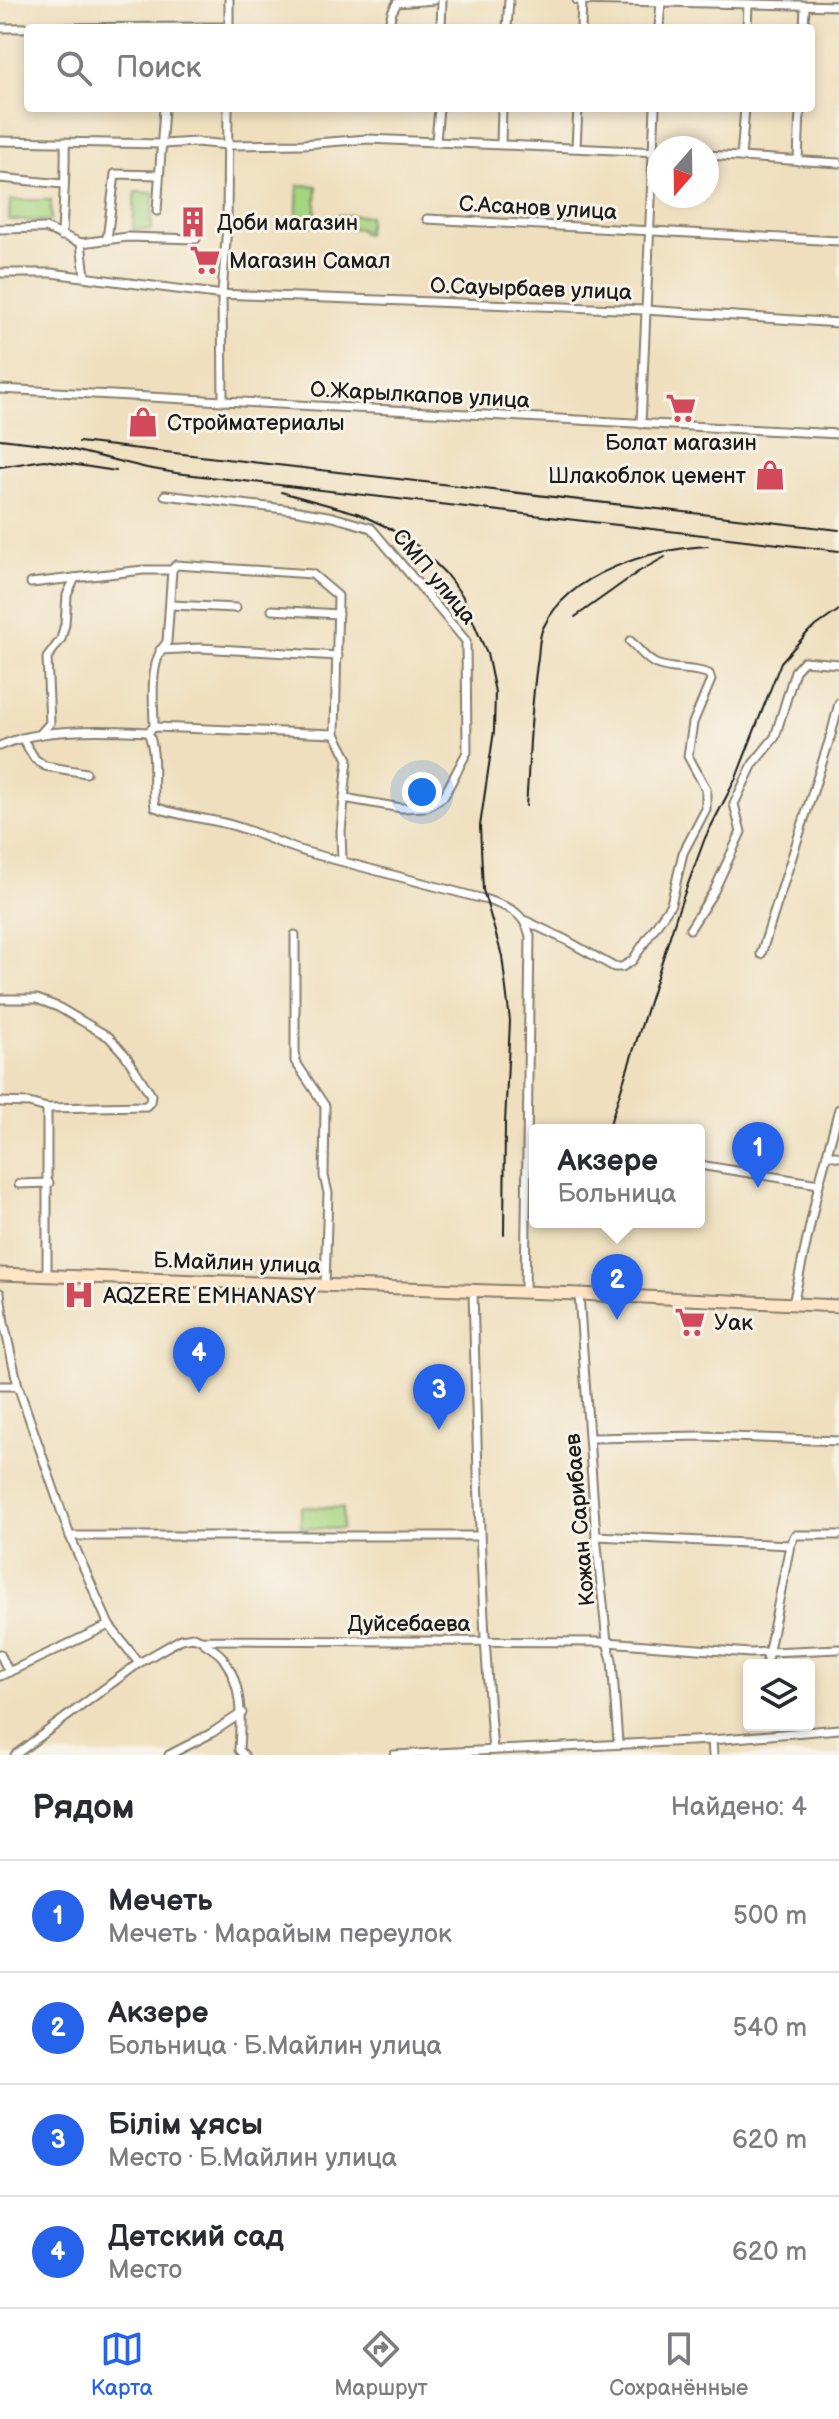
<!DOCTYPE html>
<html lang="ru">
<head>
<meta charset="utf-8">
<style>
	:root { --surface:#fff; --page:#f7f7f7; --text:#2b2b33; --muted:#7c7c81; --line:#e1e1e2; --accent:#2563eb }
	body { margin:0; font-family:"Balsamiq Sans",sans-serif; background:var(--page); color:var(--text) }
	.controls { position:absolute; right:24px; bottom:24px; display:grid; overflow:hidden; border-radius:8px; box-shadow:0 4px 12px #0003 }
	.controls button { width:72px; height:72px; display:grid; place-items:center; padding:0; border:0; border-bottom:2px solid var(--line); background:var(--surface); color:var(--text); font:40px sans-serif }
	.compass { position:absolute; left:647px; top:136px; width:72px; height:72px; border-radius:50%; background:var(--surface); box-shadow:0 4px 12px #0003; rotate:200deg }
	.you { position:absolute; left:422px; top:792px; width:28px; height:28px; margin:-20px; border:6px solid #fff; border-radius:50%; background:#1a73e8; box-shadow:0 0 0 12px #1a73e833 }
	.badge { display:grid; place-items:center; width:52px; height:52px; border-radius:50%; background:var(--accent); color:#fff; font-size:26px; font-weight:700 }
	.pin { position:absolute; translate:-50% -66px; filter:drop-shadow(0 2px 4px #0008) }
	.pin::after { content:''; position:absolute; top:42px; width:28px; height:24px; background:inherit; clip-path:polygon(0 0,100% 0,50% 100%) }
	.popup { position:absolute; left:529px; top:1124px; width:176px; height:104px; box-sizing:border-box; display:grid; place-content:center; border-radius:8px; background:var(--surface); filter:drop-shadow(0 2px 6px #0005); font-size:26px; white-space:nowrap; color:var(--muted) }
	.popup b { font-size:30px; color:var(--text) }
	.popup::after { content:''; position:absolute; left:50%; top:100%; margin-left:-16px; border:16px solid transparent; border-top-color:var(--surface) }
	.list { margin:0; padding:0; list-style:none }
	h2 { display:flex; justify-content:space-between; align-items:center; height:104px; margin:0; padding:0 32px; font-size:34px }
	h2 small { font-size:26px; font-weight:400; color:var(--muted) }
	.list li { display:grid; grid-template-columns:52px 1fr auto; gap:24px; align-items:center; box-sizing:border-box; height:112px; padding:0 32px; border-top:2px solid var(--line) }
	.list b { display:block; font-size:30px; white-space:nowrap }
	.list p { margin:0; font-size:26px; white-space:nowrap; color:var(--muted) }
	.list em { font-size:26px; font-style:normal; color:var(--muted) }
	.icon { flex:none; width:44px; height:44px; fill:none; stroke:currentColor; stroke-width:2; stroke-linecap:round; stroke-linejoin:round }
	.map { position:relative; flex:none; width:839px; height:1755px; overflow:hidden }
	.search { position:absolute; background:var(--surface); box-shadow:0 4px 12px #0003; left:24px; right:24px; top:24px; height:88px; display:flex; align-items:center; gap:20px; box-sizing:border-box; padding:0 28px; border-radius:8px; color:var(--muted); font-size:30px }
	.sheet { height:552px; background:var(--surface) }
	nav { display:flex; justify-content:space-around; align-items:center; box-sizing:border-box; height:112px; border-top:2px solid var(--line); background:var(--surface); font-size:22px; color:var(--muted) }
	nav a { display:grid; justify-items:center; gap:4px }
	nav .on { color:var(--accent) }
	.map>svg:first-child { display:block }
</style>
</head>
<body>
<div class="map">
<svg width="839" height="1755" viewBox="0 0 839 1755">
	<defs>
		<pattern id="grass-tufts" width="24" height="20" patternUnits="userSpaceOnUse" patternTransform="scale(2)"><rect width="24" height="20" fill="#a7d481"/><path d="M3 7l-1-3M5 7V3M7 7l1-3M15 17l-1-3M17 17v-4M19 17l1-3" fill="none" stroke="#8fb56f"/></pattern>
	</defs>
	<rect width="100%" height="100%" fill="#f7f3e8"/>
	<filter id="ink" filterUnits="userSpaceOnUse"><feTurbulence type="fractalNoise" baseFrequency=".0125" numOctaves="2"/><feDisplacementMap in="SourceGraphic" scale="16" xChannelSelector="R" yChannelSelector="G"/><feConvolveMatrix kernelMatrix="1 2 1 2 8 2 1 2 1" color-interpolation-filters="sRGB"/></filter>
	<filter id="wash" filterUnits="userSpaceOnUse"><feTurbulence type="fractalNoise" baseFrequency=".006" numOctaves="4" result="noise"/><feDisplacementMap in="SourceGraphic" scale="32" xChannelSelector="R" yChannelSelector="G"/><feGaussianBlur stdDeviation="1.8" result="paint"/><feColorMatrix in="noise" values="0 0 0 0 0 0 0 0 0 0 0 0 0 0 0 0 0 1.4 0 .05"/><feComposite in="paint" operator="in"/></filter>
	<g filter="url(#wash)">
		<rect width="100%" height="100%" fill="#efdfbe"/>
		<polygon fill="url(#grass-tufts)" stroke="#62784e" stroke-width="2" points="337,215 369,216 367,234 362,233 360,229 336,227"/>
		<g fill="#a7d481" stroke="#62784e" stroke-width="2">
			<polygon points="298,185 317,186 315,226 296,225"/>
			<polygon points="135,192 153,193 151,230 133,229"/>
			<polygon points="10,200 51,200 51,221 9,220"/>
			<polygon points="301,1507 343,1508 342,1529 301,1528"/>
		</g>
	</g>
	<g filter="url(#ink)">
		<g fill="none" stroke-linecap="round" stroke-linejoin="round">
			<g stroke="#867e6d" stroke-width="11">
				<g id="street">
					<polyline points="577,0 839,6"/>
					<polyline points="0,28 229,27"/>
					<polyline points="229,28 229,0"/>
					<polyline points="388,28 392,12 397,3 434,0"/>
					<polyline points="441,28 442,0"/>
					<polyline points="507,28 509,0"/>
					<polyline points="581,28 582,0"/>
					<polyline points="659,28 661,2"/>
					<polyline points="747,28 748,5"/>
					<polyline points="804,28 805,6"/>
					<polyline points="0,141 163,144 196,142 228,145 303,144 368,139 659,152"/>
					<polyline points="436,141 439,108"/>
					<polyline points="501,144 502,108"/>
					<polyline points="576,147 578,108"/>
					<polyline points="707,155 839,163"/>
					<polyline points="741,157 745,108"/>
					<polyline points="798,161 800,108"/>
					<polyline points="0,178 63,184"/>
					<polyline points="157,211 164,108"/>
					<polyline points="427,219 839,241"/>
					<polyline points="0,229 45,228 81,243"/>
					<path d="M62,236c1,-32 4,-63 3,-94"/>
					<polyline points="107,240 115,174 159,175"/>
					<polyline points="0,273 51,273 216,294 645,310 839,323"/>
					<polyline points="85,276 81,243 128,237 196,239"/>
					<polyline points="0,389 839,434"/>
					<polyline points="223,401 222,294 227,225 228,108"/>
					<polyline points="641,424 655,108"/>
					<polyline points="165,495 293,510 333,517 371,528 466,641 467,752 444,796 427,807 401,808 344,798"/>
					<polyline points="31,583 143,570 172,570"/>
					<polyline points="171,605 236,608"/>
					<polyline points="272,610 338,614"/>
					<polyline points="160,650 200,648 338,656"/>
					<path d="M154,727c0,-26 -6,-65 13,-85l5,-72 4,-5 136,9 26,22 -3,138 13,25 -7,72 1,30"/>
					<path d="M148,732c10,23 3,51 7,75 26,10 53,11 80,19 24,7 47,19 71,26l181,48c22,7 37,12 43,36l-5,356"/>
					<polyline points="41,733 50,723 47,658 61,639 65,624 67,595 75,578"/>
					<polyline points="22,738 35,759 45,766 86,773"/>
					<path d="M0,746c39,-19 104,-16 148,-14l6,-5 181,7"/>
					<path d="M526,921l40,19 48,27h8l10,-6 39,-57 12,-51 23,-44v-20l-18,-33 5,-33 18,-43 -2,-6c-17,-7 -36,-3 -53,-10 -10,-4 -18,-16 -26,-23"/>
					<polyline points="690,929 714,891 741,832 734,804 753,764 775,737 795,671 804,661 839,664"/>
					<polyline points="295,935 295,1061 325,1106 324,1176 328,1193 325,1285"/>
					<polyline points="761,954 831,735 839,703"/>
					<polyline points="0,999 37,999 58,1007 109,1037 126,1056 151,1095 150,1102 146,1106 47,1108 29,1103 0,1102"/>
					<polyline points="47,1108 47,1277"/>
					<polyline points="827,1154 839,1157"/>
					<polyline points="699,1165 819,1184"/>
					<polyline points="19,1184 49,1183"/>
					<path d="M473,1290c4,154 7,307 20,460"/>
					<polyline points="0,1293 4,1323 18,1386 70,1536 109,1625 139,1663"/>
					<polyline points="579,1294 596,1536 607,1642 612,1660 618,1743"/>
					<polyline points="793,1304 819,1184 839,1109"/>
					<polyline points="0,1386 18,1386"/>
					<polyline points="590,1438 703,1436 839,1441"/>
					<polyline points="70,1536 479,1536"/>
					<polyline points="596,1536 790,1545 795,1535 839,1535"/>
					<path d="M203,1642c6,5 15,9 20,16 20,27 18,60 16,92l5,5"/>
					<polyline points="0,1654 9,1672"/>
					<polyline points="766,1665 790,1545"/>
					<polyline points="0,1676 109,1625"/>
					<polyline points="712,1740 713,1755"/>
					<polyline points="15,1755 139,1663 181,1639 193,1637 201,1640 607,1642 750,1653 839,1649"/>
					<polyline points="169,1755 210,1734 242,1713"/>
					<polyline points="394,1755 712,1740 839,1729"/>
				</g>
			</g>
			<g stroke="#867e6d" stroke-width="15">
				<polyline id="secondary" points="0,1274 579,1294 839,1306"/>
			</g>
			<use href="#street" stroke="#fff" stroke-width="7"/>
			<use href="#secondary" stroke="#ffe4c6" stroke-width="11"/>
			<g stroke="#1c1c1c" stroke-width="2">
				<polyline points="0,439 52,445 147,468 176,473 839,551"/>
				<polyline points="79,442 839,530"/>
				<polyline points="0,467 44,460 116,471"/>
				<polyline points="281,492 357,513 391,529 419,547 445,573 462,595 487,654 495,692 494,731 480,826 483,890 502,956 510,1021 505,1123 504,1235"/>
				<polyline points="575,617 638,572 665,557"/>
				<path d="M526,806c4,-49 4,-99 12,-148 1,-9 1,-22 5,-30 26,-56 109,-79 165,-82"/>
				<polyline points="608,1130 678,911 705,838 736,778 781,662 809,631 839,610"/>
			</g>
		</g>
	</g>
	<defs>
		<g id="building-bare" transform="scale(2.4)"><path d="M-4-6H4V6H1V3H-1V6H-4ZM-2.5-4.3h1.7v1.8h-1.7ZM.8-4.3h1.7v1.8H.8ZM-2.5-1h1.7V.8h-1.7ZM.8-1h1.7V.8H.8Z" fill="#d1495b" stroke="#f7f3e8" stroke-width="2.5" paint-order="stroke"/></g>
		<g id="supermarket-bare" transform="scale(2.4)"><path d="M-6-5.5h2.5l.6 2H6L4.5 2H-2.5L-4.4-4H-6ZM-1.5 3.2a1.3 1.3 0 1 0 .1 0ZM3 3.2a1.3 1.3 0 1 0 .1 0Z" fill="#d1495b" stroke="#f7f3e8" stroke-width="2.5" paint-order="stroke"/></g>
		<g id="shop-bare" transform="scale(2.4)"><path d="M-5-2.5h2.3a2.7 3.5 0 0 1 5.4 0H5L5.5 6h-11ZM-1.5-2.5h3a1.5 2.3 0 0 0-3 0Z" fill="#d1495b" stroke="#f7f3e8" stroke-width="2.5" paint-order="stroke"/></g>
		<g id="hospital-bare" transform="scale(2.4)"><path d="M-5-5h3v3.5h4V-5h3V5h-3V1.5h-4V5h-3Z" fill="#d1495b" stroke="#f7f3e8" stroke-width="2.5" paint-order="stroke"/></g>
	</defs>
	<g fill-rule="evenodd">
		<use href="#building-bare" x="193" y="222"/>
		<use href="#supermarket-bare" x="205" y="260"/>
		<use href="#supermarket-bare" x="681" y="408"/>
		<use href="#shop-bare" x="143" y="422"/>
		<use href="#shop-bare" x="770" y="475"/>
		<use href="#hospital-bare" x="79" y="1295"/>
		<use href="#supermarket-bare" x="690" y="1322"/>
	</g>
	<g text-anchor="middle" stroke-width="6" stroke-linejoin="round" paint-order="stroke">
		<g font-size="22" fill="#1c1c1c" stroke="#f7f3e8">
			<text transform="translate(538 207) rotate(3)" y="8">С.Асанов улица</text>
			<text transform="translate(531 288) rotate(2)" y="8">О.Сауырбаев улица</text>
			<text transform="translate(420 394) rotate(3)" y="8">О.Жарылкапов улица</text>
			<text transform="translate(435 576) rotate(50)" y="8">СМП улица</text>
			<text transform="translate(237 1262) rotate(2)" y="8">Б.Майлин улица</text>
			<text transform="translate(579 1520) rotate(-95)" y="8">Кожан Сарибаев</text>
			<text x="409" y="1631">Дуйсебаева</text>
		</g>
		<g font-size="22" fill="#1c1c1c" stroke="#f7f3e8" text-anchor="start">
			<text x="217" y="230">Доби магазин</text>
			<text x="229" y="268">Магазин Самал</text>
			<text x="167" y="430">Стройматериалы</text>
			<text x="681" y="450" text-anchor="middle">Болат магазин</text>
			<text x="746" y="483" text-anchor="end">Шлакоблок цемент</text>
			<text x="103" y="1303">AQZERE EMHANASY</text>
			<text x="714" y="1330">Уак</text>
		</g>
	</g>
</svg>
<div class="controls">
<button><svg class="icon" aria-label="layers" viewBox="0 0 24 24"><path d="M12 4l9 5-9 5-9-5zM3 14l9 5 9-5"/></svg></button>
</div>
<svg class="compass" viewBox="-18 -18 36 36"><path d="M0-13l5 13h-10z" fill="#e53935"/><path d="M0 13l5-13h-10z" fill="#7c7c81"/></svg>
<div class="you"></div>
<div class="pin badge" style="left:758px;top:1188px">1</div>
<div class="pin badge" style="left:617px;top:1320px">2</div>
<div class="popup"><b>Акзере</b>Больница</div>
<div class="pin badge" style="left:439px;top:1430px">3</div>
<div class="pin badge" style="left:199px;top:1393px">4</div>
<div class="search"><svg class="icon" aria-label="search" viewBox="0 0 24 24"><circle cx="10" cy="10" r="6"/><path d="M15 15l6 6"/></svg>Поиск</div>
</div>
<section class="sheet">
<h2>Рядом<small>Найдено: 4</small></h2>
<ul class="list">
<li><span class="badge">1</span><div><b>Мечеть</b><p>Мечеть · Марайым переулок</p></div><em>500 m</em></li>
<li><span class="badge">2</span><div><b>Акзере</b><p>Больница · Б.Майлин улица</p></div><em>540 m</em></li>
<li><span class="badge">3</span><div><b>Білім ұясы</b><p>Место · Б.Майлин улица</p></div><em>620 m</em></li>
<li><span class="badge">4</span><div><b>Детский сад</b><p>Место</p></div><em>620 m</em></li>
</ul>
</section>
<nav>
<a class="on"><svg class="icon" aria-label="map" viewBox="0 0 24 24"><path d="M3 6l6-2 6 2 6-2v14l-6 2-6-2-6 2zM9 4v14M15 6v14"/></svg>Карта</a>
<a><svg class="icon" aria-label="directions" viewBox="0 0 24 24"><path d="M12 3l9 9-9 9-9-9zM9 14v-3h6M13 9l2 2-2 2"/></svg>Маршрут</a>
<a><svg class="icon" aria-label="saved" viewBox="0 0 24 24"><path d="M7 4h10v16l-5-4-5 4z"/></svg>Сохранённые</a>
</nav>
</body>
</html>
